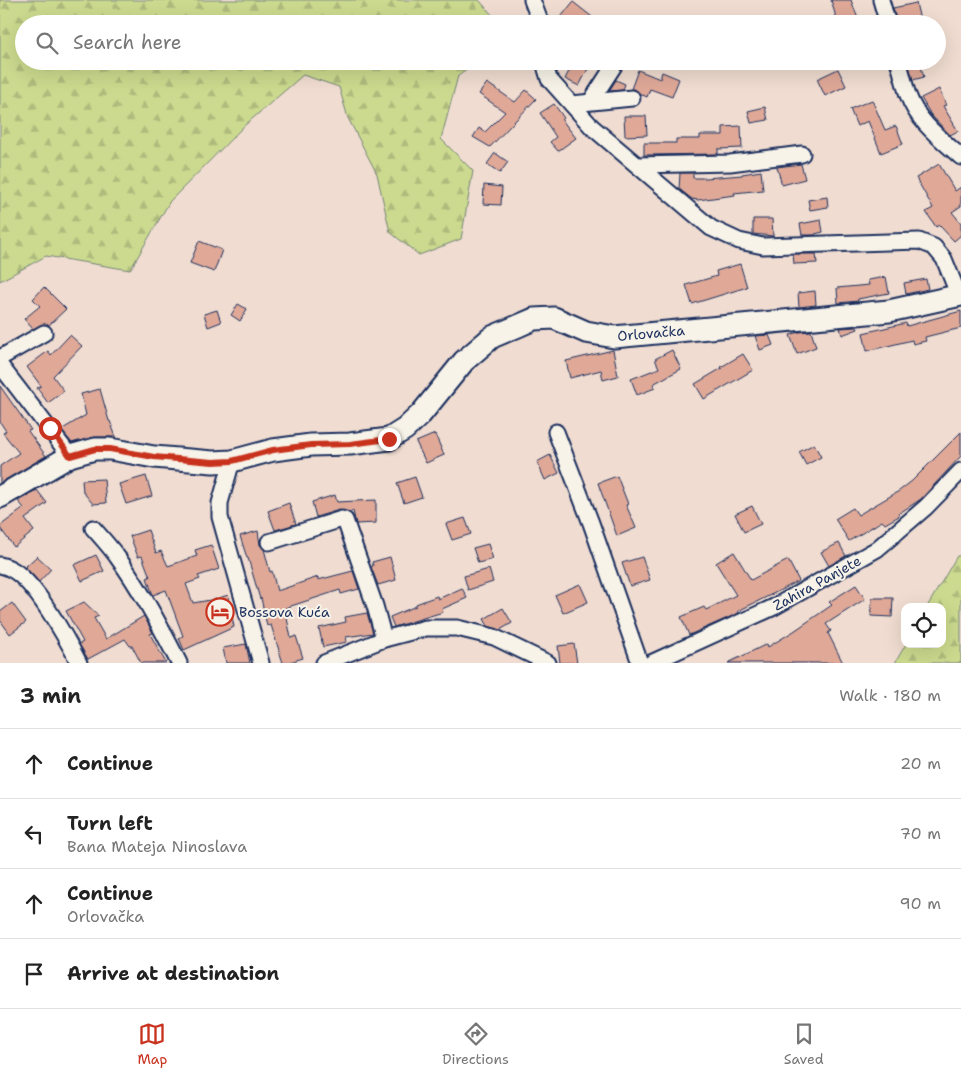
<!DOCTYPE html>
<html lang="en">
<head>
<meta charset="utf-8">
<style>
	:root { --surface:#fff; --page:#f2f2f2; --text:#222; --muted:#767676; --line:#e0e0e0; --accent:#c8321e }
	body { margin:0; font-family:"Shantell Sans",sans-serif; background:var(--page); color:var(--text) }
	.controls { position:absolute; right:15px; bottom:15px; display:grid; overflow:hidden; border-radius:10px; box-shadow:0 5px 20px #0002 }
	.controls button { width:45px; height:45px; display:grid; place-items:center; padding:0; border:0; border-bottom:1px solid var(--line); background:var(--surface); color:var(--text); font:25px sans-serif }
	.stop { position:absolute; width:15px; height:15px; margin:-11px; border:4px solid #c8321e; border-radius:50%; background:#fff }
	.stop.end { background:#c8321e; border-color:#fff; box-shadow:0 1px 5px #0008 }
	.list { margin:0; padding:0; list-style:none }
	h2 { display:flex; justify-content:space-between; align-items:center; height:65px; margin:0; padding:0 20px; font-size:21px }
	h2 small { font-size:16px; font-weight:400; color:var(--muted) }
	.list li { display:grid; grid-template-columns:32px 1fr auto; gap:15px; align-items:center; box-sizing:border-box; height:70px; padding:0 20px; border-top:1px solid var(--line) }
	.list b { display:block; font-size:19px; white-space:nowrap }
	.list p { margin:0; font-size:16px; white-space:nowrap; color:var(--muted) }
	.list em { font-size:16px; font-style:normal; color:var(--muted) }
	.icon { flex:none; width:28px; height:28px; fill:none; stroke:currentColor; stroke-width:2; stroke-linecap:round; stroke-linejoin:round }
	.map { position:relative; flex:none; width:961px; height:663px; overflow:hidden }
	.search { position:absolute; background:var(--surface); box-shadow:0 5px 20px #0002; left:15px; right:15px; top:15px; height:55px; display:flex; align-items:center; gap:12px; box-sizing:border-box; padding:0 18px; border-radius:28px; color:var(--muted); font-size:19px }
	.sheet { height:345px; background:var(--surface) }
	nav { display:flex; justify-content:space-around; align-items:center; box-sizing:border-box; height:70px; border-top:1px solid var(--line); background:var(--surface); font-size:14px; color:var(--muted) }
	nav a { display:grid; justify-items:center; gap:2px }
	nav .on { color:var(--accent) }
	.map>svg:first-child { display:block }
</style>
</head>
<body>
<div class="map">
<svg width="961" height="663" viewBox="0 0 961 663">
	<defs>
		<pattern id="forest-firs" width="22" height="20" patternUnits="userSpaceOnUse" patternTransform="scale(1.25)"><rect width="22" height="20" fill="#cbda8e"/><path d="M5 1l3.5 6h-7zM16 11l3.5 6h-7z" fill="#aebb7d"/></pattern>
	</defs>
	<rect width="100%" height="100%" fill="#f0dcd0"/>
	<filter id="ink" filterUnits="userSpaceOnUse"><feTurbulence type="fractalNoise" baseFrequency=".02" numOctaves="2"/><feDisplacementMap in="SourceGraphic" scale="10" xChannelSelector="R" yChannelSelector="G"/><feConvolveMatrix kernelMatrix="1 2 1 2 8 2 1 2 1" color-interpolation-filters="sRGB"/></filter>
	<g filter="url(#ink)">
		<g fill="url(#forest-firs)" stroke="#738476">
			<polygon points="0,0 479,0 500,24 24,24 24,61 480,61 458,76 441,139 473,171 461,239 419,255 390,232 377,174 348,118 339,87 303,75 245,125 170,201 130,270 46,256 0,281"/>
			<polygon points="957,556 961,556 961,663 895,663 906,644 942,644 942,607 927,607"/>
		</g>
		<g fill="#dfa897" stroke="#1b2f5e">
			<polygon points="831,0 851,0 860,24 838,24"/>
			<polygon points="573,2 601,24 570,24 561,17"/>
			<polygon points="916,3 920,20 897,24 893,8"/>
			<polygon points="574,61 578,61 589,67 579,86 565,79"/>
			<polygon points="913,61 919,61 924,77 913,80 908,63"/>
			<polygon points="838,69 846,86 825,96 817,79"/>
			<polygon points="638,70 660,79 662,72 679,79 672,97 650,89 647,97 640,94 636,90 631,89"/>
			<polygon points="616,80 625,84 623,90 609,91"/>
			<polygon points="487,83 515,102 526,90 536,99 490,147 473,137 479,128 485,132 505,112 479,94"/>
			<polygon points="939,89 946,105 943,106 958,131 950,135 931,115 921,98"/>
			<polygon points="872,100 885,130 896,126 903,144 881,153 868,121 857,126 850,109"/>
			<polygon points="554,104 564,118 562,120 576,138 558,151 550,142 556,137 540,113"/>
			<polygon points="765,107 768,120 751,123 748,111"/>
			<polygon points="624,116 646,116 647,135 625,136"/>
			<polygon points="741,126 742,148 718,149 718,154 644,155 644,143 676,143 676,139 700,139 700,135 723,135 723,127"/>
			<polygon points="495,153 508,162 500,173 487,164"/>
			<polygon points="801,164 805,179 782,185 777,167"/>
			<polygon points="939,164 955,191 961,187 961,206 952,212 961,223 961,235 954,241 939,225 936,227 926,212 933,208 916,178"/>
			<polygon points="761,171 763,190 734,193 735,195 698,200 692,199 679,189 680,173 693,173 693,178 706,178 742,175 742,174"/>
			<polygon points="484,185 502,187 501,205 483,204"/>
			<polygon points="827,197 828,207 810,210 808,200"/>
			<polygon points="753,219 772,219 773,236 753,234"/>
			<polygon points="821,220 823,232 815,234 815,235 802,235 800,224"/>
			<polygon points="199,241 222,250 214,272 190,263"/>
			<polygon points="793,254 816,254 817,263 794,264"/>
			<polygon points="740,264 747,287 692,304 686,285 717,276 716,271"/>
			<polygon points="886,277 889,293 858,299 858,301 838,303 837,288 869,285 868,280"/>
			<polygon points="926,279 928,289 906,294 904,283"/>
			<polygon points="44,287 66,309 49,325 44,324 33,329 24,319 40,306 33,299"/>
			<polygon points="815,291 816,305 799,307 798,293"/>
			<polygon points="238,304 247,309 240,321 231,315"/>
			<polygon points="217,310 221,322 208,327 204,314"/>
			<polygon points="961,311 961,328 925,337 926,341 913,344 912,340 867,351 863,333 906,323 907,326"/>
			<polygon points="857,327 858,329 842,335 840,328"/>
			<polygon points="811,331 816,347 797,354 790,335 799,332"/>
			<polygon points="70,335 82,346 53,376 64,391 48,403 37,388 41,386 27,367 48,351 51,355"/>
			<polygon points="769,335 773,345 760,350 755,336"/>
			<polygon points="613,350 618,376 603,380 601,370 570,378 566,361"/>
			<polygon points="672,350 681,369 653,384 655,388 637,395 631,379 659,368 655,359"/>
			<polygon points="743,354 753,370 704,399 695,384 722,368 721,367"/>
			<polygon points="0,386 31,430 28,431 46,456 0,483 0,466 19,453 3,433 6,431 0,422"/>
			<polygon points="100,389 109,421 110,421 116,437 95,437 72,443 61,430 86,415 81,394"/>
			<polygon points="961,432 961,456 921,499 898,514 899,516 885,524 882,521 849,541 835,519 853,508 858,515 899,491 912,481"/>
			<polygon points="435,434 444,455 426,463 416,442"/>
			<polygon points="814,444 821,457 806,465 799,452"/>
			<polygon points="550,455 559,473 545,480 537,462"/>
			<polygon points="146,476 152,496 126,504 119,484"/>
			<polygon points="617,476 628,504 626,505 636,528 617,536 598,483"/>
			<polygon points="415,477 422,497 404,503 397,483"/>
			<polygon points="104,479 106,503 93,504 83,492 82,480"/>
			<polygon points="37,490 47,503 25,519 34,531 14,547 0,528 0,526 24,508 18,501"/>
			<polygon points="335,495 337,502 376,500 376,523 356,524 353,511 349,512 339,510 316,517 312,502"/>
			<polygon points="289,503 296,524 275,530 268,511"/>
			<polygon points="752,506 761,524 744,532 735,514"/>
			<polygon points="465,518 471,534 452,540 446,524"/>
			<polygon points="148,530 156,553 161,551 168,566 197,556 195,550 211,545 219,569 198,576 200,579 186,584 193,603 216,599 228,595 234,627 184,650 179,638 183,636 166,590 153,595 147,578 150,577 142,556 138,557 130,536"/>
			<polygon points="258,531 260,545 264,549 270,572 272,571 277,591 318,577 318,580 353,571 359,589 341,594 340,590 285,608 291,638 296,636 303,658 287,663 283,663 271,625 267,626 261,598 260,599 248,558 247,558 240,536"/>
			<polygon points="839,543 846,556 829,566 821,552"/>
			<polygon points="488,544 493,559 478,563 473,548"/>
			<polygon points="734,552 751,580 788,560 799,581 738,611 739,613 689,635 681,617 704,607 706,610 736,595 716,563"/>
			<polygon points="96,555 104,571 82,581 74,565"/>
			<polygon points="37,556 51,569 39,582 25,567"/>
			<polygon points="390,557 396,580 378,585 371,567 373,566 372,562"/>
			<polygon points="642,557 650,580 630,586 622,563"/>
			<polygon points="489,569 493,582 468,590 464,576"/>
			<polygon points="580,584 588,602 563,613 555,595"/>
			<polygon points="856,585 865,599 826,624 831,631 828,633 843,663 728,663 767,644 768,647 794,631 832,605 829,602"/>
			<polygon points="462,588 467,598 442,609 443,612 394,627 390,617 416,606 416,604 437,596 438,599"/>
			<polygon points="872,598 893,598 892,617 871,616"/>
			<polygon points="84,602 99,616 94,618 106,639 144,616 153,633 150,634 166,663 141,663 132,646 130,646 125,639 88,659 79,644 83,642 66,611"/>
			<polygon points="12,603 26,622 10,634 0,620 0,612"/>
			<polygon points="503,608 512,623 500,630 488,626 484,619"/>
			<polygon points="367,613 373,633 346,637 347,642 323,647 319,628 346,622 345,617"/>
			<polygon points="246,644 250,663 226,663 223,648"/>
			<polygon points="574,644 577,663 560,663 558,646"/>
		</g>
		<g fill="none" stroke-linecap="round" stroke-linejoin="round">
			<g stroke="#1b2f5e" stroke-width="19">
				<g id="street">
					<polyline points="532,0 541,24"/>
					<polyline points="881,0 888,24"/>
					<polyline points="547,61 546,69 549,79 592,127 711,228 739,241 763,246 919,241 934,247 944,259 959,296"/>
					<path d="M898,61c4,11 6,23 10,34 9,26 33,44 53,62"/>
					<polyline points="591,101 617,61"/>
					<polyline points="572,104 632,98"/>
					<polyline points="637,165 730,163 802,154"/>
					<polyline points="0,358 44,333"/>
					<polyline points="0,365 70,456"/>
					<polyline points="556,432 591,523 640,663"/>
					<polyline points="232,461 220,503 220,517 261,663"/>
					<path d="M93,528c9,10 18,20 25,30 24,33 43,69 61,105"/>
					<polyline points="269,542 342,519 345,520 375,606 384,639"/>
					<path d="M0,565c4,1 8,2 11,4 23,11 56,70 68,94"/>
					<polyline points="324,663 384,639 426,628 457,628 494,637 548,663"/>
					<polyline points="651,663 774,607 877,549 926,507 961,471"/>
				</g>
			</g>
			<g stroke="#1b2f5e" stroke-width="25">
				<polyline id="secondary" points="0,497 70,456 95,449 110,449 154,457 213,462 232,461 273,450 311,445 350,444 389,439 405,429 421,414 464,361 492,337 518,326 534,319 554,318 586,332 614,337 889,311 961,295"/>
			</g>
			<use href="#street" stroke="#f7f3e8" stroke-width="15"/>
			<use href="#secondary" stroke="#f7f3e8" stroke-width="21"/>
		</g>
	</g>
	<g fill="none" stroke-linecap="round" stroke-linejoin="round" filter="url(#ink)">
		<polyline stroke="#c8321e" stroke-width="6" points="50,428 70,456 95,449 110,449 154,457 213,462 232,461 273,450 311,445 350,444 389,439"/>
	</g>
	<defs>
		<g id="hotel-ring" transform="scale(1.4375)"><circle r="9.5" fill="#f7f3e8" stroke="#c8321e" stroke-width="1.5"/><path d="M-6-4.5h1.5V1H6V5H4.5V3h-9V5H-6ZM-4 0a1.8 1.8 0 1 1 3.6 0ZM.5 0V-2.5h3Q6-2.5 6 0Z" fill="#c8321e"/></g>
	</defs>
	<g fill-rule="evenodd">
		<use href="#hotel-ring" x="220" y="612"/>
	</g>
	<g text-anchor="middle" stroke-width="4" stroke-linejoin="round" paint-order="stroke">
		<g font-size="14" fill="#1b2f5e" stroke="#f7f3e8">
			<text transform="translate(651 333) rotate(-5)" y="5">Orlovačka</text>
			<text transform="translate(817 583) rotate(-29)" y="5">Zahira Panjete</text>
		</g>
		<g font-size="14" fill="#1b2f5e" stroke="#f7f3e8" text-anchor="start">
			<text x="239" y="617">Bossova Kuća</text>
		</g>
	</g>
</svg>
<div class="controls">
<button><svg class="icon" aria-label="locate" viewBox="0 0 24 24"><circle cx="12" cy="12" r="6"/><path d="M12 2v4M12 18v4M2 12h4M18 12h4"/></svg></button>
</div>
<div class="stop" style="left:50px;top:428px"></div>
<div class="stop end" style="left:389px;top:439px"></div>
<div class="search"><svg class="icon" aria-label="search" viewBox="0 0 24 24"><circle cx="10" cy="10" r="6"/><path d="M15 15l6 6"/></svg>Search here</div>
</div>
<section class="sheet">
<h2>3 min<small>Walk · 180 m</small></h2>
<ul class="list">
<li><svg class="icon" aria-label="ahead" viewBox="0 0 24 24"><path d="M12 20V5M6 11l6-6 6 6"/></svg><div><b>Continue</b></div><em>20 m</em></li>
<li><svg class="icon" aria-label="left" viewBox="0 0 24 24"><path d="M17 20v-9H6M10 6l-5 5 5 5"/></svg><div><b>Turn left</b><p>Bana Mateja Ninoslava</p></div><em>70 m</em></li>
<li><svg class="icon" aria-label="ahead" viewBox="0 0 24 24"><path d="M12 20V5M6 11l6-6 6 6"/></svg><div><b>Continue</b><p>Orlovačka</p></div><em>90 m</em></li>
<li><svg class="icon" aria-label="arrive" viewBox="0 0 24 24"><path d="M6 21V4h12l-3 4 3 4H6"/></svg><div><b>Arrive at destination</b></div></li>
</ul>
</section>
<nav>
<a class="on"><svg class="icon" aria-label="map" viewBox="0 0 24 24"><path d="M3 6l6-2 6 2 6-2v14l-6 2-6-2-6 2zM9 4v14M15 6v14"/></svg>Map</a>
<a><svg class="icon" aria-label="directions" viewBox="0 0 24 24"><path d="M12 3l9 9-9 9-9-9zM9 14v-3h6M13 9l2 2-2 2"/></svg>Directions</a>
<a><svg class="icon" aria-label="saved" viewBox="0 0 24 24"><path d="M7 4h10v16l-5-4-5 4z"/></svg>Saved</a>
</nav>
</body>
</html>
